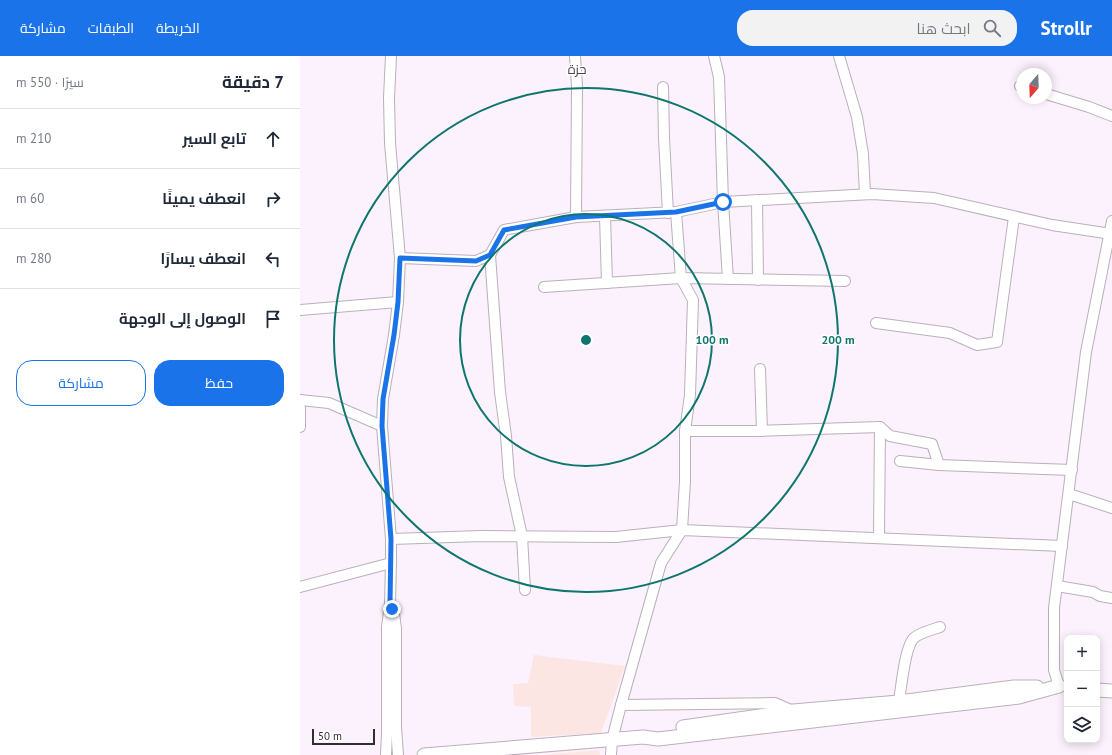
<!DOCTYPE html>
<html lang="ar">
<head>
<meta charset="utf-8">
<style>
	:root { --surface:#fff; --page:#f2f2f3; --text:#1f2937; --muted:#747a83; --line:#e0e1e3; --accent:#1a73e8 }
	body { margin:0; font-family:"PT Sans",Cairo,sans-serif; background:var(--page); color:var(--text); direction:rtl }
	.controls { position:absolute; right:12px; bottom:12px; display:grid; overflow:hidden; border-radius:8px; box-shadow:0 2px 10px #0003 }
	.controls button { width:36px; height:36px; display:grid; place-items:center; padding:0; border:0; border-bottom:1px solid var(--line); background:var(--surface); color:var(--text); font:20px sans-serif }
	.compass { position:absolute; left:716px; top:12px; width:36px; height:36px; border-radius:50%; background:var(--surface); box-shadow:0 2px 10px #0003; rotate:199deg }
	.scale { position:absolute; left:12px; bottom:10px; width:63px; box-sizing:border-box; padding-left:4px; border:2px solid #312d32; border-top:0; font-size:11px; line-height:14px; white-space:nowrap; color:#312d32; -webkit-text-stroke:3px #fff; paint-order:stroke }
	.stop { position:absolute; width:12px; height:12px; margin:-9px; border:3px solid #1a73e8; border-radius:50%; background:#fff }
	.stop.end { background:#1a73e8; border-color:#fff; box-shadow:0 1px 4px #0008 }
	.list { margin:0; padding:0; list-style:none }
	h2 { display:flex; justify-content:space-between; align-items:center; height:52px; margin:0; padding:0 16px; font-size:17px }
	h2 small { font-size:13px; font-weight:400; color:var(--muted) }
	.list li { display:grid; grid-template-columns:26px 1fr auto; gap:12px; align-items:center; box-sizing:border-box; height:60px; padding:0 16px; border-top:1px solid var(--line) }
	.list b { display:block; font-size:15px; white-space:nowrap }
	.list em { font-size:13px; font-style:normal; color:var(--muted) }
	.actions { display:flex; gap:8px; padding:12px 16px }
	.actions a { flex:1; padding:9px 0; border:1px solid var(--accent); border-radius:16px; text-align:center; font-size:14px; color:var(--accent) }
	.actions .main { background:var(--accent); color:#fff }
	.icon { flex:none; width:22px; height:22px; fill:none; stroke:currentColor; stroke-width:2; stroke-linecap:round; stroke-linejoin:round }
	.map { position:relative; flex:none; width:812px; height:699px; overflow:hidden; direction:ltr }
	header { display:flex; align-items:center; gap:24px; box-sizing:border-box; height:56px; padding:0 20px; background:var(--accent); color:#fff }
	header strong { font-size:19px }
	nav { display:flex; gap:22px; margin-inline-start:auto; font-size:14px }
	.search { width:280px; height:36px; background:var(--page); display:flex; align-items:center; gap:10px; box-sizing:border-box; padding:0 14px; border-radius:16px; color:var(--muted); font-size:15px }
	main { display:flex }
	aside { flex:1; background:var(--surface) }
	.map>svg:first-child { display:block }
</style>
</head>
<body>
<header>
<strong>Strollr</strong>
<div class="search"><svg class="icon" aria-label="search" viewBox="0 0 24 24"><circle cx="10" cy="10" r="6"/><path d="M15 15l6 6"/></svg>ابحث هنا</div>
<nav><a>الخريطة</a><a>الطبقات</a><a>مشاركة</a></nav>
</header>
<main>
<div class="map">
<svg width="812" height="699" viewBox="0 0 812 699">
	<rect width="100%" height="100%" fill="#fcf2fd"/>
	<g fill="#fce6e4">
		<polygon points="234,599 325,610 301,677 231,681 231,651 214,650 213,628 228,627"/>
		<polygon points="299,694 300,699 243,699"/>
	</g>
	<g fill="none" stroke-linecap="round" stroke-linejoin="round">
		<g stroke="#b9b0ba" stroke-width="12">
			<g id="minor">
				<polyline points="275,0 277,30 276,161"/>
				<polyline points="414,0 419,21 423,146 428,223"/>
				<polyline points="539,0 557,61 563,98 565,138"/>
				<polyline points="720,30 722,31"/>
				<polyline points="363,31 364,82 368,157"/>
				<polyline points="746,38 789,51 812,60"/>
				<polyline points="457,144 458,224"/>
				<polyline points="305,160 307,227"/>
				<polyline points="190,199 200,336 206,380 209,421 222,480 225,534"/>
				<polyline points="100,202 176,205 190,199 204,174 276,161 376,156 423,146 572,138 634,142 752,169 812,178"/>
				<polyline points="244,231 381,222 545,225"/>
				<polyline points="0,254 98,246"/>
				<polyline points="576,267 650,277 677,289 697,286 714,161"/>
				<polyline points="460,313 462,375"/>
				<polyline points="0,344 29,347 82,370"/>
				<polyline points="0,352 0,371"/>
				<polyline points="385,375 455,375 580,371 590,380 632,388 639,409"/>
				<polyline points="600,405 639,409 772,414"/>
				<polyline points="769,438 812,452"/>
				<polyline points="579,481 580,371"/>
				<polyline points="91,483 181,480 316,481 382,474 762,490"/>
				<polyline points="757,530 793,536 800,540 812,542"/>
				<polyline points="0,531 91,507"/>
				<polyline points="91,550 94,558 96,572 96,671 98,699"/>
				<polyline points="759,630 754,614 754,552 786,296 812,165"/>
				<path d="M599,646c2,-14 6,-56 15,-64 5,-5 20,-9 26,-11"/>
				<polyline points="321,649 475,647 493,655 493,657"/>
				<polyline points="86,699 87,677 87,571 90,548 91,507 91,483 82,370 83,343 94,279 98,246 100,202 90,87 89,42 91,0"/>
				<polyline points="311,699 312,684 321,649 361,507 382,474 385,425 385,375 390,339 393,244 381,222 376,156"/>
			</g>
		</g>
		<g stroke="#b9b0ba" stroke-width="15">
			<g id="major">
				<polyline points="797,634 812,635"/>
				<polyline points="383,671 493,655 599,646 714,631 737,631"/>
				<polyline points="124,699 343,681 358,683 719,641 759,630"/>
			</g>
		</g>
		<use href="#minor" stroke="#fff" stroke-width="10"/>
		<use href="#major" stroke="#fff" stroke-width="13"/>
	</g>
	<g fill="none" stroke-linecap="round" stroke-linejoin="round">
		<polyline stroke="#1a73e8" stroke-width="5" points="92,553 90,548 91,483 82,370 83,343 94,279 98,246 100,202 176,205 190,199 204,174 276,161 376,156 423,146"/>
	</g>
	<g fill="none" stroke="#0f766e" stroke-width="2">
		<circle cx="286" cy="284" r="126"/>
		<circle cx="286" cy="284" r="252"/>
	</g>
	<g text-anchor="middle" stroke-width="3" stroke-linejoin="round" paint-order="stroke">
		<g font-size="13" fill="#484049" stroke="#fff">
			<text x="277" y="18">حزة</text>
		</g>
	</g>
	<circle cx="286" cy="284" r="6" fill="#0f766e" stroke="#fff" stroke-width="2"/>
	<g font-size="12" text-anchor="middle" font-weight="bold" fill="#0f766e" stroke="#fff" stroke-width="3" stroke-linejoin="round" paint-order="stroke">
		<text x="412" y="288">100 m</text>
		<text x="538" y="288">200 m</text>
	</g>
</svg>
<div class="controls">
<button>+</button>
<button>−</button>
<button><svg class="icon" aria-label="layers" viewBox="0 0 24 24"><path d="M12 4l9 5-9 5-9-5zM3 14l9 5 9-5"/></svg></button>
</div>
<svg class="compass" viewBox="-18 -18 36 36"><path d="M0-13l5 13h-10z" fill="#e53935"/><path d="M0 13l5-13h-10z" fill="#747a83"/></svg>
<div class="scale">50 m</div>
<div class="stop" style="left:423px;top:146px"></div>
<div class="stop end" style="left:92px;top:553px"></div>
</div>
<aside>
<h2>7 دقيقة<small>سيرًا · 550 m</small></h2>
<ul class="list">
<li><svg class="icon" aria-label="ahead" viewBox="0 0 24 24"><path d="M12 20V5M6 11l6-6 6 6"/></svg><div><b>تابع السير</b></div><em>210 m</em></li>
<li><svg class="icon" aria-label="right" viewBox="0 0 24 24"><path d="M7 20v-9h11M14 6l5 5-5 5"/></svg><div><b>انعطف يمينًا</b></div><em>60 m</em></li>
<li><svg class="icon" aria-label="left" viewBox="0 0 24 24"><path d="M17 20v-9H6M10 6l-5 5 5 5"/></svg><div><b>انعطف يسارًا</b></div><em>280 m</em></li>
<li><svg class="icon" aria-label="arrive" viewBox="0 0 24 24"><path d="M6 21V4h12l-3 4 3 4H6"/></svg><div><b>الوصول إلى الوجهة</b></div></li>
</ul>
<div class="actions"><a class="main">حفظ</a><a>مشاركة</a></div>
</aside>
</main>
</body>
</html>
